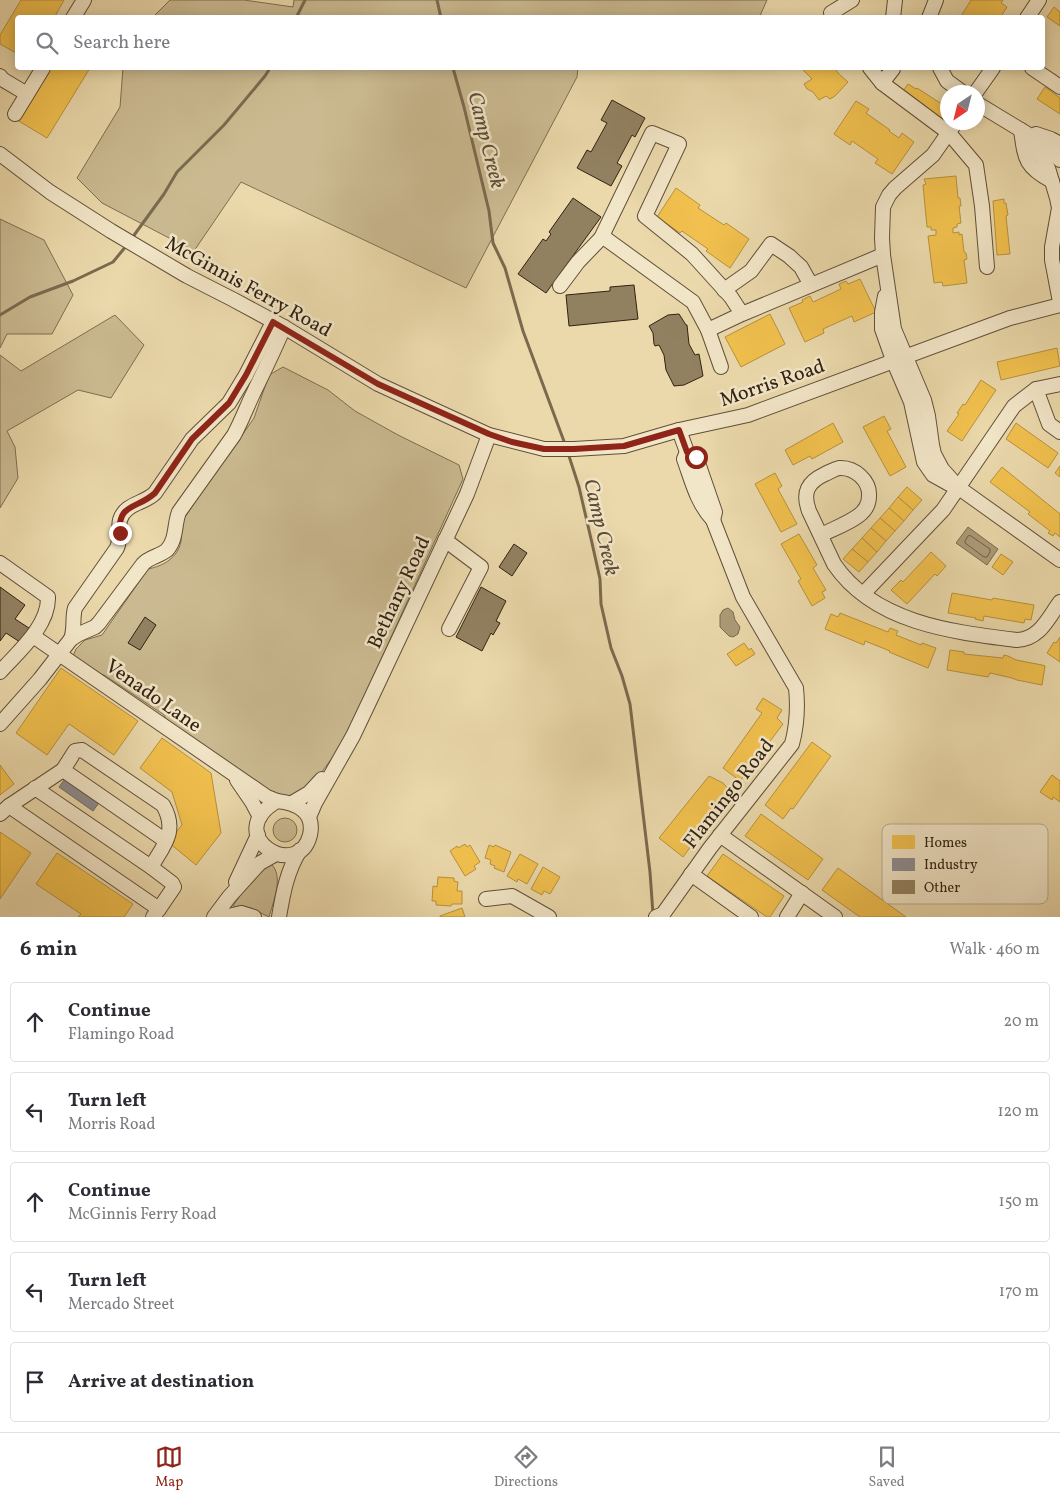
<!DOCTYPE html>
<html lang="en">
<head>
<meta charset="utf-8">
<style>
	:root { --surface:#fff; --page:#f2f2f3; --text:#2b2b33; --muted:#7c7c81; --line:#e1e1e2; --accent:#8f2418 }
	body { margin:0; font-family:Vollkorn,serif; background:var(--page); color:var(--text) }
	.compass { position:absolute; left:940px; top:85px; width:45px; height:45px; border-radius:50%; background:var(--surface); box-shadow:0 2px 12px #0003; rotate:215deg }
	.stop { position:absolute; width:15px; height:15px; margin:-11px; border:4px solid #8f2418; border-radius:50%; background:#fff }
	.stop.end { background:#8f2418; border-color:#fff; box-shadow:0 1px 5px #0008 }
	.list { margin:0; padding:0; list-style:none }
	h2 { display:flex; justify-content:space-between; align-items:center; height:65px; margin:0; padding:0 20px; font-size:21px }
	h2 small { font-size:16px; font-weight:400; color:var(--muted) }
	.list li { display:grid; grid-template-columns:32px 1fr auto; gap:15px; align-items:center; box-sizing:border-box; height:80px; margin:0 10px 10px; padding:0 10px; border:1px solid var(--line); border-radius:5px }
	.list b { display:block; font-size:19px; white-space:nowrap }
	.list p { margin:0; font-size:16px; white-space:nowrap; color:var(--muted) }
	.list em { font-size:16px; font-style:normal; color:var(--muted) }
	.icon { flex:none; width:28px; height:28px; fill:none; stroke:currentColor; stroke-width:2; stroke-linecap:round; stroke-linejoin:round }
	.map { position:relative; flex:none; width:1060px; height:917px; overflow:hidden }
	.search { position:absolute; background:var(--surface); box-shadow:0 2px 12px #0003; left:15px; right:15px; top:15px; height:55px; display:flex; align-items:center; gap:12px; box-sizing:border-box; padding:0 18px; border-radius:5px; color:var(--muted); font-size:19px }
	.sheet { height:515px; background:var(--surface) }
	nav { display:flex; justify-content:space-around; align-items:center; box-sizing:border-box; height:70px; border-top:1px solid var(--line); background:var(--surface); font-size:14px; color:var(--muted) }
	nav a { display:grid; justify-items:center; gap:2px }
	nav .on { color:var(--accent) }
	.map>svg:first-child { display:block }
</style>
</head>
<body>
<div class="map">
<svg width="1060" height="917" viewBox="0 0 1060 917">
	<rect width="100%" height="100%" fill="#ebd9ab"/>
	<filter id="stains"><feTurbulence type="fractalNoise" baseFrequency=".004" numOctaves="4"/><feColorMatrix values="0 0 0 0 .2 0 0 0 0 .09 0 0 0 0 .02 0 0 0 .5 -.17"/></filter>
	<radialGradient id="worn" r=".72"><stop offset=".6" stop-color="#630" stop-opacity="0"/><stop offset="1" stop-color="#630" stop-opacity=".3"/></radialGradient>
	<g fill="#cbba91" stroke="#7e6e51">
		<polygon points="170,0 244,0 293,7 294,0 767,0 759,18 153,17"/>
		<polygon points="123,68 578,68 577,77 466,288 241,182 194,251 102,203 77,178 120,107"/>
		<polygon points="0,219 44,240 73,295 52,334 7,334 0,348"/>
		<polygon points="115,315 144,345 111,398 78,390 7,431 15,447 18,478 0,508 0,355 21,371"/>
		<path d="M283,367l45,23 27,21 43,24 61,30 4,14 -120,264 -22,30 -21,20 -13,4 -22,-7 -98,-68 -3,-7 -60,-40 -12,-3 -19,-16 3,-7 9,-9 17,-5 46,-66c15,-3 30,-11 33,-28 1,-5 -1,-12 -1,-17l74,-106 15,-43z"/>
		<circle cx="285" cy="830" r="12"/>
		<path d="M270,863c15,12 3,39 -1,54l-18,-9 -8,-2 -8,1 -2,-1 2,-3 18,-26z"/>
	</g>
	<g fill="#ac9a77" stroke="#7b6a4e">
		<polygon points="968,527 998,549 987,565 956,543"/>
		<polygon points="728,608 733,612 735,620 740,627 738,634 733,637 729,636 720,627 720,615 723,610"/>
	</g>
	<g fill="#f2c14e" stroke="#b8913c">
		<polygon points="21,0 64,0 54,18 18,18 18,54 0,44 0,35"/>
		<polygon points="971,0 1003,0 1001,3 1007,7 1000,18 960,18"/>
		<polygon points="1054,7 1060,12 1060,26 1047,17"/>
		<polygon points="49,68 90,68 47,138 17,120"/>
		<polygon points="801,68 834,68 839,74 848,82 835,96 830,99 826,96 819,100 813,92 807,89 804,84 812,79"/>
		<polygon points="908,84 916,89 917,88 948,108 948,114 942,122 901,94"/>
		<polygon points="1045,87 1060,98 1060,114 1037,99"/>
		<polygon points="856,101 869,109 866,113 890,130 889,131 899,138 902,133 914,142 892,174 875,163 878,159 852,141 850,145 834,134"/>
		<polygon points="956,176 958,198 960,198 961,206 959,206 961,223 957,224 957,227 953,228 953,233 959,232 959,235 962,234 964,252 966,253 967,259 964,260 967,283 943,286 942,282 934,283 928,236 936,235 936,230 931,230 931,227 927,227 923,185 926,184 924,179"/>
		<polygon points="676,188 700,205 698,208 724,225 726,223 749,239 730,268 706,251 708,249 682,231 680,233 657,217"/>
		<polygon points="1004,199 1004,203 1006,203 1008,215 1006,216 1010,254 997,255 993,201"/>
		<polygon points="860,279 876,312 854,322 852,316 823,329 824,333 805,342 789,308 803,302 802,300 810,296 813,302 841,289 839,284 846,281 848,284"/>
		<polygon points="770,314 785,344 741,367 725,337"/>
		<polygon points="1057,348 1060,366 1001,380 997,362"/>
		<polygon points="981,380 996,390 962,441 947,431 959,414 957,413 963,404 965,405"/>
		<polygon points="884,416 891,429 887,431 906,467 890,476 863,427"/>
		<polygon points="833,423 843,442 812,459 810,456 793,465 785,450"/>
		<polygon points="1016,423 1058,453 1048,468 1006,439"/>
		<polygon points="1060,466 1060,477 1055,473"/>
		<polygon points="1002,467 1060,514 1060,537 1055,533 1053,536 1048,533 1050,531 1028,514 1030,512 990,482"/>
		<polygon points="775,473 782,486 778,489 797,524 781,532 755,484"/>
		<polygon points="907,487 922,500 913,510 898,497"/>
		<polygon points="898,497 913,510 904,521 889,508"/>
		<polygon points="889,508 904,521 895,531 880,518"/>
		<polygon points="880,518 895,531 886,541 871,528"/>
		<polygon points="871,528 886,541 877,552 862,538"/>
		<polygon points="799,534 817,565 813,568 826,590 822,592 825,598 812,606 798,581 801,579 781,544"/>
		<polygon points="862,538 877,552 868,562 852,549"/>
		<polygon points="852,549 868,562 859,572 843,559"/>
		<polygon points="931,552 946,566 937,576 935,574 907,604 891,590 901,580 903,582"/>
		<polygon points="1001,554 1013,562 1003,575 992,567"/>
		<polygon points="952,593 992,600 993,598 1034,605 1031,620 1025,619 1024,623 984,616 983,621 975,619 976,618 948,613"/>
		<polygon points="840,613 888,632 890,628 898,631 896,635 921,645 922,643 936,648 928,668 889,652 890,651 865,641 864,645 825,629 831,614 838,617"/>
		<polygon points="1060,637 1060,662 1047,653 1054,642 1056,643"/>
		<polygon points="744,643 749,650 751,648 755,654 736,666 727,654"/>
		<polygon points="950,650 964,652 964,654 1003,658 1004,655 1008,656 1016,660 1042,665 1045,666 1042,685 1017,680 1012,678 990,673 988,677 947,670"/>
		<polygon points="61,668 138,721 114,755 69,724 47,755 16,733"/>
		<polygon points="763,698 782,710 777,718 783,724 740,781 723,768 762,713 756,709"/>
		<polygon points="162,738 211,773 221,833 196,865 168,842 182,825 172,792 140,768"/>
		<polygon points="812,742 831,756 793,809 791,808 783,819 765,805"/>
		<polygon points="0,765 14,784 0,795"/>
		<polygon points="1052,775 1060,781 1060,802 1053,797 1052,800 1040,792"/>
		<polygon points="709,776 723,783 731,792 683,857 659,838"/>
		<polygon points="761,814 823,859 808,880 745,836"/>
		<polygon points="0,832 31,853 0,899"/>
		<polygon points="465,844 467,847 470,845 480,862 474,866 476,869 465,876 450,851 457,846 458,848"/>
		<polygon points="489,845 494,847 495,845 511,852 504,872 494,868 495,866 490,864 491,860 485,858"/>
		<polygon points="57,853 133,904 124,917 78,917 81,914 36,884"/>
		<polygon points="520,854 538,864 527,884 518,879 517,882 507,876"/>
		<polygon points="723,854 784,896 770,917 767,917 707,876"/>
		<polygon points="543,867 560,877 550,894 544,891 542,895 531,889"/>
		<polygon points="838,868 906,917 860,917 822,890"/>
		<polygon points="438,877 454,878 454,881 458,882 457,891 462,891 462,904 452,904 451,906 436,905 436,901 432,901 433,886 437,887"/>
		<polygon points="462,908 465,917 440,917 440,916"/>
	</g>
	<polygon fill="#8d8d92" stroke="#716d6b" points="67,776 101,800 93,811 59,787"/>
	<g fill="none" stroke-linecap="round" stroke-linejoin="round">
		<polygon stroke="#6e5e44" stroke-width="1" points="971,536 990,549 990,552 987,557 984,557 965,543 965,541 968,536"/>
		<g stroke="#7b6a4e" stroke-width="3">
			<polyline points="437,0 441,18"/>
			<polyline points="296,18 305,0"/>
			<polyline points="453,68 464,107 489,211 493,243 505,268 523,331 565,444"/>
			<polyline points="132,238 164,194 177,172 224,125 265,76 270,68"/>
			<polyline points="0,315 30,297 73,281 113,262 127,245"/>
			<polyline points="568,453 579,487 592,543 600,579 601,604 611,648 622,676 630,704 650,872 653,914"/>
		</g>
	</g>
	<g fill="#928161" stroke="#312111">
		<polygon points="612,100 645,118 635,137 632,135 617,163 622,166 611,186 577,168 587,150 591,152 607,123 601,120"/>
		<polygon points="573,198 601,217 546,293 518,274 543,239 546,241 551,234 549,232"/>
		<polygon points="634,285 638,319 569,326 566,295 610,291 610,287"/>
		<polygon points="679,314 686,325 687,325 689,344 695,355 699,354 703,376 684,385 674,386 666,370 664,355 659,345 655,346 654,344 653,333 649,326 668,315"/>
		<polygon points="514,544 527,553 512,576 499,567"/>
		<polygon points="0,587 25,605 15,619 29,628 20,642 6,633 0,641"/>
		<polygon points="481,587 506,601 496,621 500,623 493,635 491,633 482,651 456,637"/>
		<polygon points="145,617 156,625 140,650 128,643"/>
	</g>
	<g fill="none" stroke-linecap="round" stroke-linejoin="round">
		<g stroke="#604f38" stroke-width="16">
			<g id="minor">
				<polyline points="73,18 84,0"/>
				<polyline points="835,18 831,13 852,0"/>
				<polyline points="893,18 895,0"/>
				<polyline points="929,18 936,0"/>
				<polyline points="1027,18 1039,0"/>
				<polyline points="870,68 882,83 949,133 976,165 982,206 987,267"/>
				<polyline points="940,68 947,81 962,92"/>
				<polyline points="1032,68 1060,87"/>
				<polyline points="0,76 2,79 27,94"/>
				<polyline points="882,83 893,69 893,68"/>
				<polyline points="976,92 993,68"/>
				<polyline points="978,104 1044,144 1060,160"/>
				<polyline points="15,114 43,68"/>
				<polyline points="956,122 933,155 895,188 889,195 883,207 882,238 883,255 894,329 924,400 928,416 932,445 934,454 942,469 959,488 1060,560"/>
				<polyline points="1020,130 1042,157 1048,168 1057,198 1059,208 1052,247 1052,260 1060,302"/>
				<path d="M1021,130c4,29 4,37 31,51"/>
				<polyline points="1036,134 1051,139 1060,144"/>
				<polyline points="0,154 50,192 111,231 187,276 234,300 284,327 378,384 489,435 544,449 574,449 624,446 679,430 748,415 1010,318 1060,305"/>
				<polyline points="560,286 578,262 602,237"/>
				<polyline points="724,290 751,271 771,244 789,256 801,267 811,285"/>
				<polyline points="885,296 882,312 882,329 893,360 911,402 924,462 933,475 951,485"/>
				<polyline points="742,314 731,297 692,254 645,216 679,144 652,133 602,236 693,302 708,330 742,314 883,255"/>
				<polyline points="708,330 721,367"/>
				<polyline points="1036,389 1049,424 1060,432"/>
				<polyline points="679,430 687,452 696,457 715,512 713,520"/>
				<path d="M821,535c12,-6 26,-11 37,-19 7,-5 11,-12 11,-20 1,-15 -14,-29 -30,-28 -5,1 -9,4 -14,6 -17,8 -23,18 -16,37l25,53c40,59 118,68 183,76 23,-1 31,-22 43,-38"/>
				<polyline points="445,540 481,567 449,629"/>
				<path d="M0,563l48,34c1,29 -30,55 -48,75"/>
				<polyline points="863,594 943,510 1014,406 1036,389 1060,384"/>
				<polyline points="33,636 267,797 277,801"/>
				<path d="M71,639c4,-10 1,-21 4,-31l42,-60c4,-9 1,-19 3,-28 5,-17 24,-16 35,-27l37,-54 37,-36 17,-28 27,-53"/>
				<path d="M0,724l40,-45 31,-40 8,-5 16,-7 4,-4 44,-59c6,-7 17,-8 24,-14 10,-11 7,-26 12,-38l55,-77c7,-13 12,-26 18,-39 11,-23 22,-45 32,-69"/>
				<polyline points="237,780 252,802 260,817"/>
				<polyline points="35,788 151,867"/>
				<path d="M277,801c20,2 38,11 33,34 -12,48 -90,0 -33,-34z"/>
				<polyline points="292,803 309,793 322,779"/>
				<polyline points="9,806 63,770"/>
				<polyline points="0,814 9,806 159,909 153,917"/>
				<polyline points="309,817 315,803 353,736 372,696 467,494 489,435"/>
				<polyline points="720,835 835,917"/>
				<polyline points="691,874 751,917"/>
				<polyline points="236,882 258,835"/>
				<polyline points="486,899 512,896 549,917"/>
				<path d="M159,909l15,-22 -2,-4 -21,-16c13,-22 27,-36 12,-62l-81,-55 -7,1 -12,19 103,71"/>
				<polyline points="214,917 229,897 256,867 260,863 276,854"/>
				<polyline points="224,917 241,913 254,917"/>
				<path d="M279,917c4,-24 8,-46 21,-67"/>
				<path d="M656,917l7,-3 47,-66 82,-104c5,-19 6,-37 4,-56l-53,-91 -30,-77c-16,-17 -21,-39 -29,-61l3,-7"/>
				<polyline points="787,917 802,893"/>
			</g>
		</g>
		<use href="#minor" stroke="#f2e6c8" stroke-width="14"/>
	</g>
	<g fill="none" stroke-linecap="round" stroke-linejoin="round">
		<path stroke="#8f2418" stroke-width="6" d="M120,533c-3,-30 18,-24 35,-40l37,-54 37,-36 17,-28 27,-53 105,62 111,50 23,8 32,7h30l50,-3 55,-16 8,22 9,5"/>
	</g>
	<g text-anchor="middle" stroke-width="5" stroke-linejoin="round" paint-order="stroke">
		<g font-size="20" fill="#312111" stroke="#f2e6c8">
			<text transform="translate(249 286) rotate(29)" y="7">McGinnis Ferry Road</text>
			<text transform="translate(772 382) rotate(-19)" y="7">Morris Road</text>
			<text transform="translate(398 592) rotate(-65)" y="7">Bethany Road</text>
			<text transform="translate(154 695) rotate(35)" y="7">Venado Lane</text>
			<text transform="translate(728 793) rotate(-52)" y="7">Flamingo Road</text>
		</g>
		<g font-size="21" font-style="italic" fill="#5c4b35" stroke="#f2e6c8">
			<text transform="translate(487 140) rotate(76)" y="7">Camp Creek</text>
			<text transform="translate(602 527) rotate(77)" y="7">Camp Creek</text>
		</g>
	</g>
	<rect x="882" y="824" width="166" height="80" rx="8" fill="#f2e6c8" stroke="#b8ab91" stroke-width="1"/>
	<rect x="892" y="835" width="23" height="14" fill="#f2c14e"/>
	<rect x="892" y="858" width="23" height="13" fill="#8d8d92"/>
	<rect x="892" y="880" width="23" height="14" fill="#928161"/>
	<g font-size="14" fill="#312111">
		<text x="924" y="847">Homes</text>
		<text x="924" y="869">Industry</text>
		<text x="924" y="892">Other</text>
	</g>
	<rect width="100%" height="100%" filter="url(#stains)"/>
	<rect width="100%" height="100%" fill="url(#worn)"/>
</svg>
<svg class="compass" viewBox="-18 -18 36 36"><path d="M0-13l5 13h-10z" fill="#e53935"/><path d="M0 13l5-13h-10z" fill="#7c7c81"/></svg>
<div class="stop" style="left:696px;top:457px"></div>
<div class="stop end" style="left:120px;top:533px"></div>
<div class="search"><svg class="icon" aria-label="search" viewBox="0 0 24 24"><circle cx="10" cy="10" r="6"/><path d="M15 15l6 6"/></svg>Search here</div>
</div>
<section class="sheet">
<h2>6 min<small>Walk · 460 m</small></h2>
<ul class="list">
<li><svg class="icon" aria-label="ahead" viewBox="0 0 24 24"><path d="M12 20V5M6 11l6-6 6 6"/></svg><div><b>Continue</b><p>Flamingo Road</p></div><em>20 m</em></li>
<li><svg class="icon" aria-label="left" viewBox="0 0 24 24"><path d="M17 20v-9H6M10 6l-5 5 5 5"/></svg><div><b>Turn left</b><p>Morris Road</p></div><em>120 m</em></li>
<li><svg class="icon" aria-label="ahead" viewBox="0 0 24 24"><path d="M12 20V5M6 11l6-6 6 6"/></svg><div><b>Continue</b><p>McGinnis Ferry Road</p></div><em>150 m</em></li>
<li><svg class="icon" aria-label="left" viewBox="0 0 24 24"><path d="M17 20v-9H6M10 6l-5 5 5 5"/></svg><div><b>Turn left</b><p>Mercado Street</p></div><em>170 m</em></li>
<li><svg class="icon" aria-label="arrive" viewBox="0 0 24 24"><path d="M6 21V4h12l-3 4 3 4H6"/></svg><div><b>Arrive at destination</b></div></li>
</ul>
</section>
<nav>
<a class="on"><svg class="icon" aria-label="map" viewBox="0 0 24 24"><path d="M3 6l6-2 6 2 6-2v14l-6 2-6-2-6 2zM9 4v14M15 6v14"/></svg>Map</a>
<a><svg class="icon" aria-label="directions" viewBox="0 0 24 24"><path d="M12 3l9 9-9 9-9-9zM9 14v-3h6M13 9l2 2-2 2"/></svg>Directions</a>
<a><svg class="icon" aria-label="saved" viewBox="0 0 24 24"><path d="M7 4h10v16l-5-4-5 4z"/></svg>Saved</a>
</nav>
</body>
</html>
